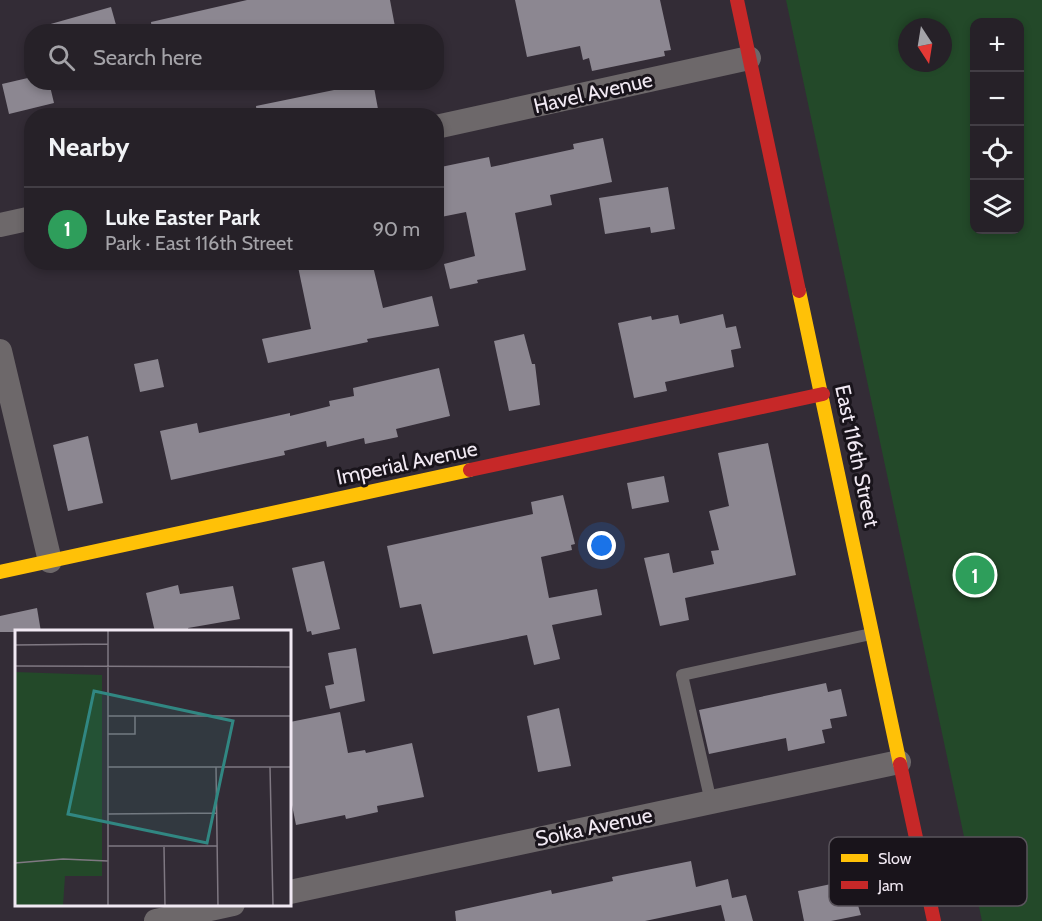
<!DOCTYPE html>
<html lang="en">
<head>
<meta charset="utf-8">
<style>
	:root { --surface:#262128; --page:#2e2930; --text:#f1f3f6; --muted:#a4a3a8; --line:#423e45; --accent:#2563eb }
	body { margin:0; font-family:Cabin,sans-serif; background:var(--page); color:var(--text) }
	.controls { position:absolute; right:18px; top:18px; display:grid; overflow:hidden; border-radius:12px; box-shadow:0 3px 9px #0003 }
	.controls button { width:54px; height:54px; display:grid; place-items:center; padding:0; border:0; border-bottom:2px solid var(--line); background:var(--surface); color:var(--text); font:30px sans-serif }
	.compass { position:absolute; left:898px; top:18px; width:54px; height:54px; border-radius:50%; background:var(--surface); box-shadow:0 3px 9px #0003; rotate:168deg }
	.you { position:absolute; left:602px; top:546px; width:21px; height:21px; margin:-15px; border:4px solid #fff; border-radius:50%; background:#1a73e8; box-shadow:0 0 0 9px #1a73e833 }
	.badge { display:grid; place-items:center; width:39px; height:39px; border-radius:50%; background:var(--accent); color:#fff; font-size:20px; font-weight:700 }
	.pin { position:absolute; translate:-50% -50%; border:3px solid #fff; box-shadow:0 2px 6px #0006 }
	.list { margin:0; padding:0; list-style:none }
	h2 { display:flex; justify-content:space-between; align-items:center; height:78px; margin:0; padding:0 24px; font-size:26px }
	h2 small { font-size:20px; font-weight:400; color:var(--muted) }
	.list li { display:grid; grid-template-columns:39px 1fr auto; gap:18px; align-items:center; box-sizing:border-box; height:84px; padding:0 24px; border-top:2px solid var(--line) }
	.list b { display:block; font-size:22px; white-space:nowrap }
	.list p { margin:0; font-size:20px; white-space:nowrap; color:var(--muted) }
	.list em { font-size:20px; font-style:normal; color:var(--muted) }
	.icon { flex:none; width:33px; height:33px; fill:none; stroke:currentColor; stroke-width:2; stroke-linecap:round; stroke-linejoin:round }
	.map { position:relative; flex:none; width:1042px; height:921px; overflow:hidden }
	.search { position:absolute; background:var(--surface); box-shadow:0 3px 9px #0003; left:24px; top:24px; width:420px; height:66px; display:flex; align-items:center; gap:15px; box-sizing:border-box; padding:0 21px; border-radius:24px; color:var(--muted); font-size:22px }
	.panel { position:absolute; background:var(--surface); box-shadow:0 3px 9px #0003; left:24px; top:108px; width:420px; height:162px; border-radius:24px }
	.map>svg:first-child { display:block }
</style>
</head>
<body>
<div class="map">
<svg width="1042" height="921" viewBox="0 0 1042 921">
	<rect width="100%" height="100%" fill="#332c36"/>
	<path fill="#234929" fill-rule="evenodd" d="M786,0h256v921h-60zM974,22h46v208h-46zM907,27h36v36h-36z"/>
	<g fill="#8c8791">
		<polygon points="247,0 390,0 396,32 152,32 151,22"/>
		<polygon points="515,0 660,0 671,50 664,51 665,56 592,71 589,58 583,60 580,46 527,57"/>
		<polygon points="111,7 118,32 48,32 47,25"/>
		<polygon points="32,77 32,82 49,82 54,103 9,114 2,84"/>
		<polygon points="373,82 378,109 350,116 257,116 256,106"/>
		<polygon points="603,138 612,182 550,195 552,205 515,213 526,270 477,280 478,283 450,289 444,264 475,256 466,212 436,218 436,168 489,157 491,167 574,149 573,144"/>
		<polygon points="668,187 675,229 651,233 650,227 605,234 599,198"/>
		<polygon points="297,262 372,262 383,308 432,296 439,326 367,339 368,342 268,363 262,339 311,329"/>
		<polygon points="723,314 726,328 736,326 741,348 731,350 734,367 665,382 667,391 634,398 618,323 651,316 652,320 678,315 680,324"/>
		<polygon points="524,334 532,364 535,364 540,405 509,411 494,341"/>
		<polygon points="158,359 164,387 140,392 134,364"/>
		<polygon points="439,368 450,416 396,429 398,437 365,444 364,438 327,447 326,441 284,451 285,455 171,480 160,431 197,423 199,433 290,413 290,416 330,406 329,401 354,396 353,388"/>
		<polygon points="88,436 103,503 68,511 53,445"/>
		<polygon points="768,443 796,575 685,598 689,620 660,626 644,558 669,553 673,573 714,564 711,551 719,550 709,511 729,506 718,453"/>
		<polygon points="664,476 669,502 632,509 627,483"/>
		<polygon points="563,495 575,544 571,545 572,550 541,557 549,598 597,589 602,615 552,625 560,659 534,665 527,635 433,654 421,604 400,608 387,546 533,514 531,502"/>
		<polygon points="324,561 340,629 312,635 311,631 307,632 292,568"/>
		<polygon points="178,585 180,594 233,586 240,619 188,628 189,632 155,632 146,593"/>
		<polygon points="37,608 41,632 0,632 0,616"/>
		<polygon points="356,648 365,701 330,709 325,686 334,684 328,653"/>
		<polygon points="826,683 828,692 841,689 847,716 830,719 832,728 822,730 825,743 788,751 786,738 709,754 699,710"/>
		<polygon points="559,708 571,766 538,772 527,716"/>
		<polygon points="340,712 348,753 365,750 366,753 412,743 424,797 377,806 378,812 346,819 345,815 296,825 290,795 290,722"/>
		<polygon points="691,861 696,887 728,879 732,898 746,895 753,921 725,921 721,905 645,921 456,921 455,911 551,890 552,894 613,881 612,877"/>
		<polygon points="850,880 861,915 831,921 804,921 798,891"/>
	</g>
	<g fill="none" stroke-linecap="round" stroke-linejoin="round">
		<polyline stroke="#6d686a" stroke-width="12" points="711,802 682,675 871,634"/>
		<g stroke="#6d686a" stroke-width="24">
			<polyline points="436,127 749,58"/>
			<polyline points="0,225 32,218"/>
			<polyline points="0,351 50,561"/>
			<polyline points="290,892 899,762"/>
			<polyline points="156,921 233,904"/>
		</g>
		<g stroke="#ffc107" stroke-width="14">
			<polyline points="799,291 900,764"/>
			<polyline points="0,572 470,470"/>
		</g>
		<g stroke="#c62828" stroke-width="14">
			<polyline points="737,0 799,291"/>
			<polyline points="470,470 823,394"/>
			<polyline points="900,764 934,921"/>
		</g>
	</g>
	<g text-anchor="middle" stroke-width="6" stroke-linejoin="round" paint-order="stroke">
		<g font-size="21" fill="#f1e9f3" stroke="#19141b">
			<text transform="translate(593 93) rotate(-13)" y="7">Havel Avenue</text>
			<text transform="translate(857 456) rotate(78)" y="7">East 116th Street</text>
			<text transform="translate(407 463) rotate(-12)" y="7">Imperial Avenue</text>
			<text transform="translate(594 827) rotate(-12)" y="7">Soika Avenue</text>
		</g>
	</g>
	<g transform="translate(15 630)">
		<rect width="276" height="276" fill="#332c36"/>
		<path d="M0,42l87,3v201h-37l-2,30h-48z" fill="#234929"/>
		<path fill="none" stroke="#7f7882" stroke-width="1.5" d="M93,0v276M0,15l93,-1M0,36l276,1M93,86h183M93,104h27v-18M93,137h183M201,137l2,139M255,137l3,139M93,184l109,-1M93,216h109M149,217l1,59M0,233l48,-4 45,2"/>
		<path fill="#318782" fill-opacity="0.15" stroke="#318782" stroke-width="3" d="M79,61l139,30 -26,122 -139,-29z"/>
		<rect width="276" height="276" fill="none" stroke="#f1e9f3" stroke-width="3"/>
	</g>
	<rect x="829" y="837" width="198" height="69" rx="9" fill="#19141b" stroke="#5a545c" stroke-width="1.5"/>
	<rect x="841" y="854" width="27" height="8" fill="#ffc107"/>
	<rect x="841" y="881" width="27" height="8" fill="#c62828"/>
	<g font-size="16" fill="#f1e9f3">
		<text x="878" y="864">Slow</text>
		<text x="878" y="891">Jam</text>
	</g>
</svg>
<div class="controls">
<button>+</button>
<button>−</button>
<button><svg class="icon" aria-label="locate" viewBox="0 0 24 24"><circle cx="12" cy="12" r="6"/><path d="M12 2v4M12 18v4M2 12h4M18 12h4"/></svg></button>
<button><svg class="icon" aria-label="layers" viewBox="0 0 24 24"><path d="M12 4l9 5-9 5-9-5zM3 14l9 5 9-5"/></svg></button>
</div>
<svg class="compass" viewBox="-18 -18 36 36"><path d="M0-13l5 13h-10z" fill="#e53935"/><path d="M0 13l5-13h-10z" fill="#a4a3a8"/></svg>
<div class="you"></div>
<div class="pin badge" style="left:975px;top:575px;background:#2e9e5b">1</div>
<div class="search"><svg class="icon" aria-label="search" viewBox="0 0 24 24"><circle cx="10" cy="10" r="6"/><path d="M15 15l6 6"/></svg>Search here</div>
<section class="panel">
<h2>Nearby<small></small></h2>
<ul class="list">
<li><span class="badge" style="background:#2e9e5b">1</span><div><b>Luke Easter Park</b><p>Park · East 116th Street</p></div><em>90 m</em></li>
</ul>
</section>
</div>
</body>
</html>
